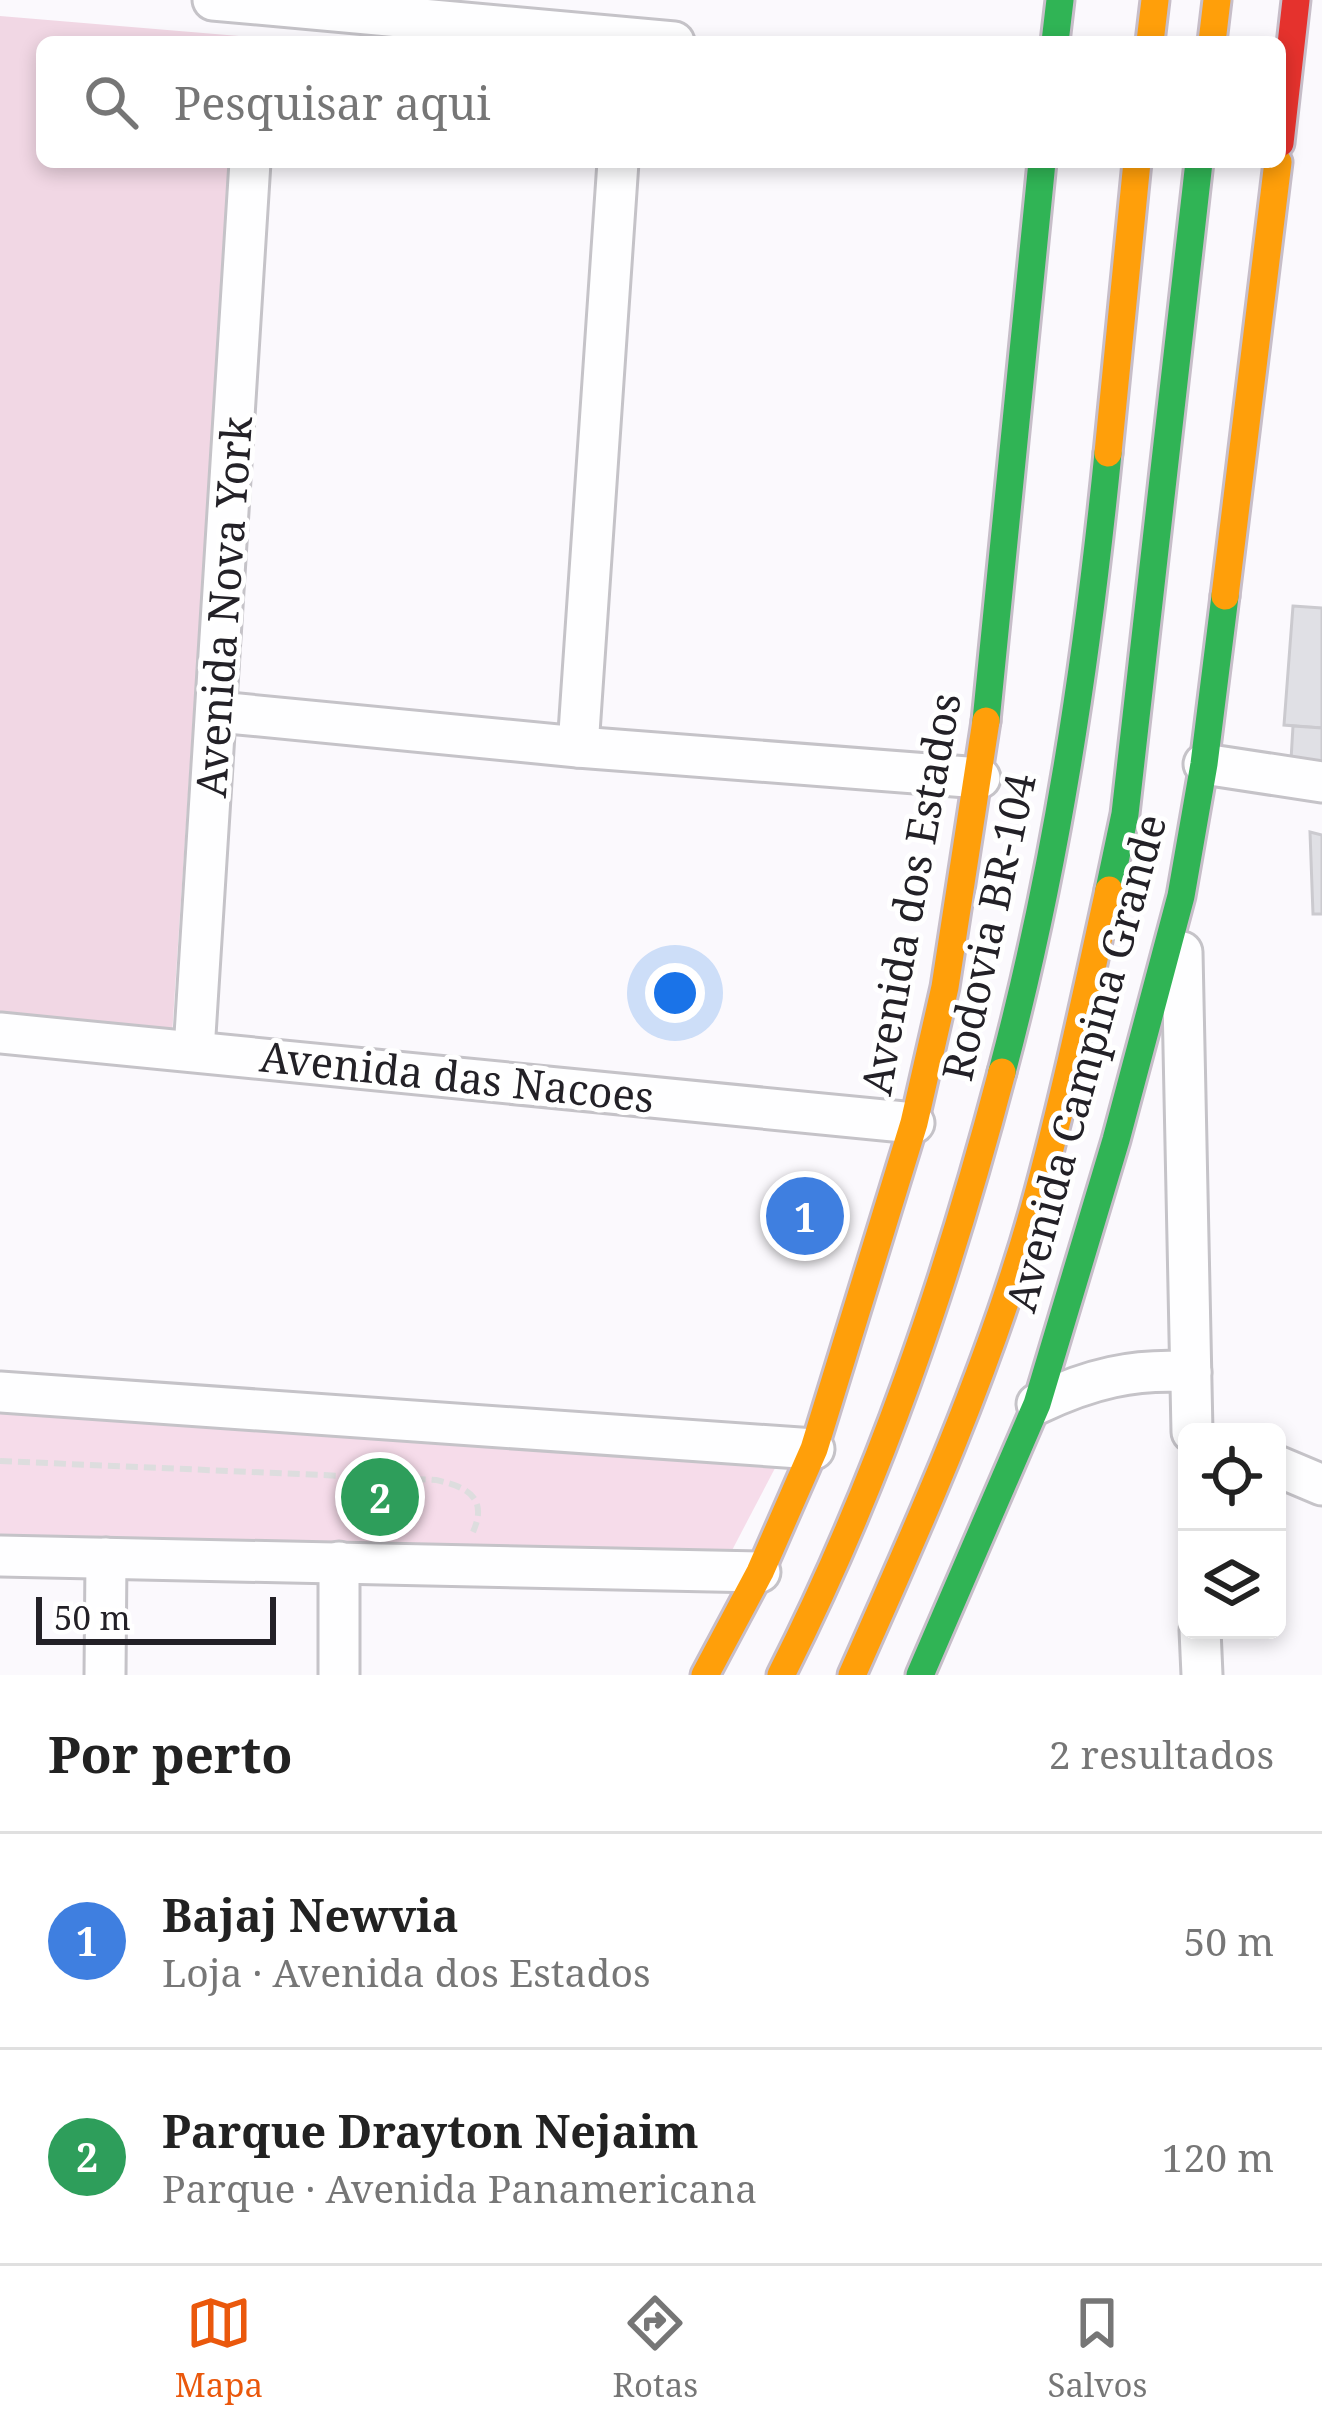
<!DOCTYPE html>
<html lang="pt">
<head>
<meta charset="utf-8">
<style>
	:root { --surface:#fff; --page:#f2f2f2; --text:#222; --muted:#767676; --line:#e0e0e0; --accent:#ea580c }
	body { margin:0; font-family:"Noto Serif",serif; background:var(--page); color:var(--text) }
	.controls { position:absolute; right:36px; bottom:36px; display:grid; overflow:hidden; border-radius:18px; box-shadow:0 6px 18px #0003 }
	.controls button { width:108px; height:108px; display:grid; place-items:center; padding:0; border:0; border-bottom:3px solid var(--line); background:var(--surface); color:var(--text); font:60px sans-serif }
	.scale { position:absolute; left:36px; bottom:30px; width:240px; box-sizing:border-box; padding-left:12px; border:6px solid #232127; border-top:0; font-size:33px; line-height:42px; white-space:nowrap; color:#232127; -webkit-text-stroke:9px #fff; paint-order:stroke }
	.you { position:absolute; left:675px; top:993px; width:42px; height:42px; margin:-30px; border:9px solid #fff; border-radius:50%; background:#1a73e8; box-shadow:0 0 0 18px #1a73e833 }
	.badge { display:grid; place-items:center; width:78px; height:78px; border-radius:50%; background:var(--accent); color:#fff; font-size:39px; font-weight:700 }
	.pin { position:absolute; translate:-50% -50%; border:6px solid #fff; box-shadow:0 3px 12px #0006 }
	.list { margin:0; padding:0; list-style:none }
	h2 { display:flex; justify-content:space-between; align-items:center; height:156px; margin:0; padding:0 48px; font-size:51px }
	h2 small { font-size:39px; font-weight:400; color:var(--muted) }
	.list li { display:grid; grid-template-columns:78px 1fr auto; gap:36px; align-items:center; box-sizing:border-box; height:216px; padding:0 48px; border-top:3px solid var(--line) }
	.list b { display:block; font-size:45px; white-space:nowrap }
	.list p { margin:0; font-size:39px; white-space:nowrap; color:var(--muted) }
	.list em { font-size:39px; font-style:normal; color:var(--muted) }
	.icon { flex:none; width:66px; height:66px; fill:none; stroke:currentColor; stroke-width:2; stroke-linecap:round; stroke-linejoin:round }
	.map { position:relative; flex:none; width:1322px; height:1675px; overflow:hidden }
	.search { position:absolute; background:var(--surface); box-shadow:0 6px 18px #0003; left:36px; right:36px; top:36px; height:132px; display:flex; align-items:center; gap:30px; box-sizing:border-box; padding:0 42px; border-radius:18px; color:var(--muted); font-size:45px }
	.sheet { height:588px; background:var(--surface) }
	nav { display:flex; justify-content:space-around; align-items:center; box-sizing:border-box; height:168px; border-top:3px solid var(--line); background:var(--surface); font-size:33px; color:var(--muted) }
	nav a { display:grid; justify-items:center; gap:6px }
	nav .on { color:var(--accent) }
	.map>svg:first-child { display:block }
</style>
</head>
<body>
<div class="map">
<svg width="1322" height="1675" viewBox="0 0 1322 1675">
	<rect width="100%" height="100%" fill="#fbf9fd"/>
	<polygon fill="#f6dcea" points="0,1385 785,1449 728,1558 0,1545"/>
	<polygon fill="#f1d7e4" points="0,16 239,36 238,42 42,42 42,162 230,162 172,1035 0,1018"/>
	<g fill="#e0e0e5" stroke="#cbcacf" stroke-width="3">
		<polygon points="1293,606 1322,608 1322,728 1284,725"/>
		<polygon points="1293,726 1322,728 1322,762 1291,760"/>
		<polygon points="1310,832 1322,835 1322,914 1313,914"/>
	</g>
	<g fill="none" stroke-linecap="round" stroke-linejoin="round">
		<g stroke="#c5c3c8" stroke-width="45">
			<g id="street">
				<polyline points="213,0 674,42"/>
				<polyline points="218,712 578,747 980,778"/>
				<polyline points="578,747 618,162"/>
				<polyline points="1204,764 1322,782"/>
				<polyline points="1182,952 1192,1432"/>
				<polyline points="0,1033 914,1123"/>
				<polyline points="194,1051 250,162"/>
				<polyline points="0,1392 814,1449"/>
				<path d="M1037,1404c52,-25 97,-36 154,-32"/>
				<polyline points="1277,1466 1322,1485"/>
				<polyline points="0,1556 760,1572"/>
				<polyline points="339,1562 339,1675"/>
				<polyline points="1200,1630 1202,1675"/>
				<polyline points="105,1675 106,1558"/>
			</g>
		</g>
		<g stroke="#c7bec9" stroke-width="33">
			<g id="fast">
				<polyline points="1055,42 1060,0"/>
				<polyline points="986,721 1042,162"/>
				<polyline points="1109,890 1125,814 1199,162"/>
				<path d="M1002,1072c54,-203 85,-410 106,-619"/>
				<polyline points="920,1675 1037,1404 1116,1140 1181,896 1204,764 1225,596"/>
			</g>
		</g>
		<g stroke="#c7bec9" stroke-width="33">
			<g id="slow">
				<polyline points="1150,42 1155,0"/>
				<polyline points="1212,42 1217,0"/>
				<polyline points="1108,453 1137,162"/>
				<polyline points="1225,596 1278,162"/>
				<polyline points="705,1675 760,1572 814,1449 914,1123 945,987 986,721"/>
				<path d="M781,1675c98,-193 166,-394 221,-603"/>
				<path d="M852,1675c68,-152 137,-306 182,-466 29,-105 52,-213 75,-319"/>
			</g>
		</g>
		<g stroke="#c7bec9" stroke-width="33">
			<polyline id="jam" points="1280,143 1296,0"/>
		</g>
		<path stroke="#ddddde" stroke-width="6" stroke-dasharray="12 6" stroke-linecap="butt" d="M0,1461l436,19c32,7 52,18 37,52"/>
		<use href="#street" stroke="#fefeff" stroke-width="39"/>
		<use href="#fast" stroke="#30b455" stroke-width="27"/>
		<use href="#slow" stroke="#ff9f0a" stroke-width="27"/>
		<use href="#jam" stroke="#e5322d" stroke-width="27"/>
	</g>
	<g text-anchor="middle" stroke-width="10" stroke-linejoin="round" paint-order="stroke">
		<g font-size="42" fill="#232127" stroke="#fff">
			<text transform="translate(224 607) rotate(-86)" y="15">Avenida Nova York</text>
			<text transform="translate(911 894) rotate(-80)" y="15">Avenida dos Estados</text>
			<text transform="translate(989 927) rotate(-78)" y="15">Rodovia BR-104</text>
			<text transform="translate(1086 1063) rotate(-75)" y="15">Avenida Campina Grande</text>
			<text transform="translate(457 1077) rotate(6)" y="15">Avenida das Nacoes</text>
		</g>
	</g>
</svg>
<div class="controls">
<button><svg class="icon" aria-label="locate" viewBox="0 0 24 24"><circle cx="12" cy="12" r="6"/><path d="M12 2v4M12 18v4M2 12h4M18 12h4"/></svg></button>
<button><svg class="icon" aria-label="layers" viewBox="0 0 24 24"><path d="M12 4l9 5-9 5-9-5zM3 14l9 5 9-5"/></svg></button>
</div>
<div class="scale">50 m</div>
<div class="you"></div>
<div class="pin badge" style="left:805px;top:1216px;background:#3f7fe0">1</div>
<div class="pin badge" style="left:380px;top:1497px;background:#2e9e5b">2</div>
<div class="search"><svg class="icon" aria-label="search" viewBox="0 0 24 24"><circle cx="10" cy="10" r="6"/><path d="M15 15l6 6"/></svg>Pesquisar aqui</div>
</div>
<section class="sheet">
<h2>Por perto<small>2 resultados</small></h2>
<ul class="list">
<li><span class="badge" style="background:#3f7fe0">1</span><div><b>Bajaj Newvia</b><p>Loja · Avenida dos Estados</p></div><em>50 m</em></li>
<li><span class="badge" style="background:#2e9e5b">2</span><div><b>Parque Drayton Nejaim</b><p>Parque · Avenida Panamericana</p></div><em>120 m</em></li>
</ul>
</section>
<nav>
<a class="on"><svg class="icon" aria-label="map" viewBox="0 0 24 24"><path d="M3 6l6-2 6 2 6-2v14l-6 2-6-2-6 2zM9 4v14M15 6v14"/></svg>Mapa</a>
<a><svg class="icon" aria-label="directions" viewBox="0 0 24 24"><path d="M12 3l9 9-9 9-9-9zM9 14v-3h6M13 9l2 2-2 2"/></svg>Rotas</a>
<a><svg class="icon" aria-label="saved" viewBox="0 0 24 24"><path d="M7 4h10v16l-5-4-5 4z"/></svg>Salvos</a>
</nav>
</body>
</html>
